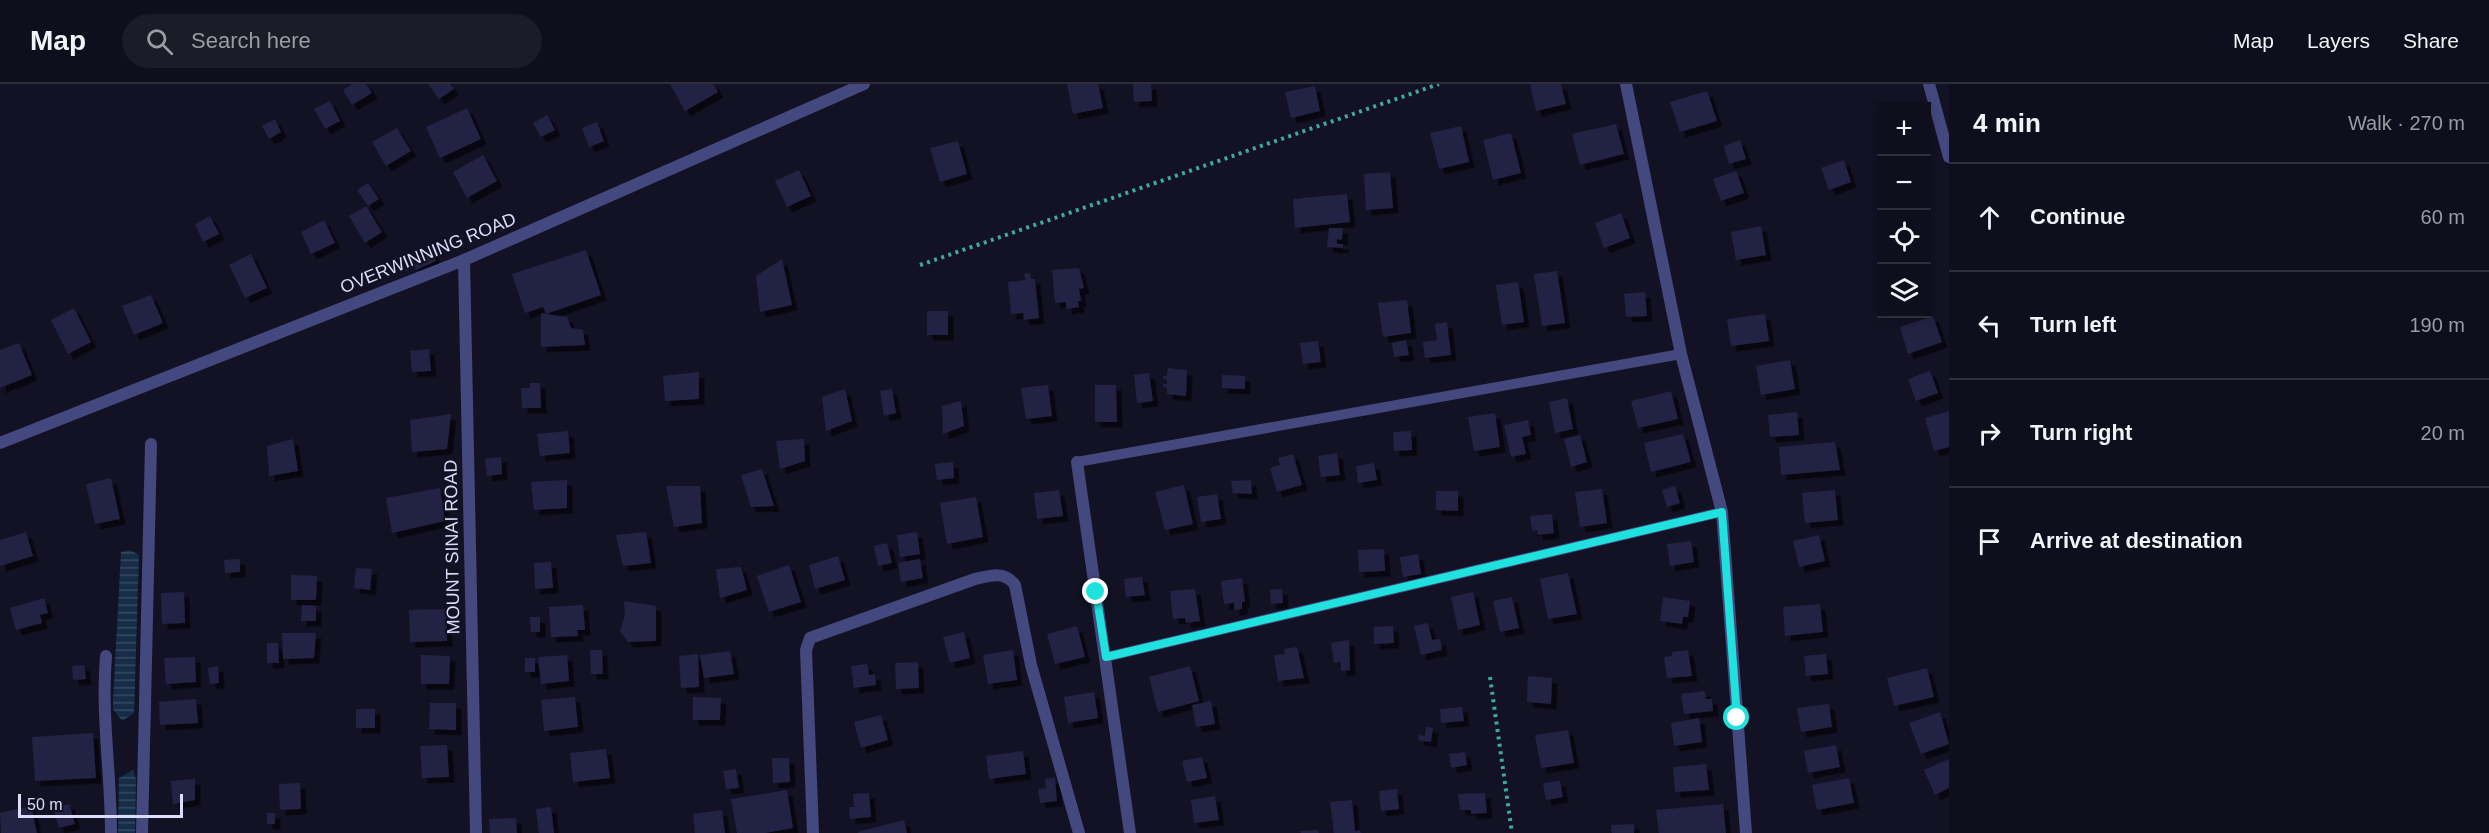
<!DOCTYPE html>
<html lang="en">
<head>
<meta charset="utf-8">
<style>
	:root { --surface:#0e0e1c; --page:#1c1c29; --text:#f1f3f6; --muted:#9b9ca3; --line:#2e2e3b }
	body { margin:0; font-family:Arial,sans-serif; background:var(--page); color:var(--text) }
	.controls { position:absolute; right:18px; top:18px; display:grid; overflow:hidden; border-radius:0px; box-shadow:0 3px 9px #0003 }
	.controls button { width:54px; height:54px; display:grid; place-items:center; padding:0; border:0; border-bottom:2px solid var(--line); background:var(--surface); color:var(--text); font:30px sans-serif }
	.scale { position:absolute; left:18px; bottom:15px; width:165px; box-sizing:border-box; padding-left:6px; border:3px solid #dbdbfa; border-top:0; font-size:16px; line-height:21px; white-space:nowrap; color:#dbdbfa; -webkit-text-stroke:4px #131225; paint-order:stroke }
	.stop { position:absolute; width:18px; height:18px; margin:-14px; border:4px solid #1fe2df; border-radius:50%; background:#fff }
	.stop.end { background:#1fe2df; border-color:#fff; box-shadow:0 2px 6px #0008 }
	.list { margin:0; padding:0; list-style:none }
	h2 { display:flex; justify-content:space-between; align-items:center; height:78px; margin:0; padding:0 24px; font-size:26px }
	h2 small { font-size:20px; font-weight:400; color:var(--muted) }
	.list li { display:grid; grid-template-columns:39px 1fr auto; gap:18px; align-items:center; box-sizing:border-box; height:108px; padding:0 24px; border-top:2px solid var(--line) }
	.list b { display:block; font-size:22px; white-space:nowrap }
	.list em { font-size:20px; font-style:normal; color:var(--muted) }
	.icon { flex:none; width:33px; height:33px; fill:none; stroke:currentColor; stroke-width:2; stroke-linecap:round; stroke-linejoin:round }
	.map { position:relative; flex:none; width:1949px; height:749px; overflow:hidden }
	header { display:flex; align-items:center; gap:36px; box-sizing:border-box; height:84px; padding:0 30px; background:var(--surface); border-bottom:2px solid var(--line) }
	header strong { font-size:28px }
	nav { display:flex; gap:33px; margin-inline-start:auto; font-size:21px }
	.search { width:420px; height:54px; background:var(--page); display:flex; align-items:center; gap:15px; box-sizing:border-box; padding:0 21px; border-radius:33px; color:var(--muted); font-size:22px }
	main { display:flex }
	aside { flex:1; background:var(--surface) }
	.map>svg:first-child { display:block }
</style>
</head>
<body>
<header>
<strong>Map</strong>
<div class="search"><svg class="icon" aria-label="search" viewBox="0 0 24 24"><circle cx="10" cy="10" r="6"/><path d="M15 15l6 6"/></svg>Search here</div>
<nav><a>Map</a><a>Layers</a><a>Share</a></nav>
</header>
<main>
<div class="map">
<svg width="1949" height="749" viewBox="0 0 1949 749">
	<defs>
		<pattern id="water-rules" width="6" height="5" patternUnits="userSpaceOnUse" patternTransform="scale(1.5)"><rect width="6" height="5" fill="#152d46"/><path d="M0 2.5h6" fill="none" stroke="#364b62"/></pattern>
		<filter id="shadow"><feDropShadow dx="5.5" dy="5.5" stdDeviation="0" flood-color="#0009"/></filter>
	</defs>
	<rect width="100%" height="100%" fill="#131225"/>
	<g fill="url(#water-rules)">
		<polygon points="130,466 139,471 134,629 122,637 113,625 113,617 121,468"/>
		<polygon points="133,686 136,695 135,749 118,749 119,694"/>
	</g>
	<g fill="#242144" filter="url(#shadow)">
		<polygon points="352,0 366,0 372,9 352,21 343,6"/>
		<polygon points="428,0 450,0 454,5 439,15"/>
		<polygon points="670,0 713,0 718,8 685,27"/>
		<polygon points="1067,0 1098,0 1103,24 1073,30"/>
		<polygon points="1133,0 1151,0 1152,17 1134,18"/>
		<polygon points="1530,0 1561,0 1566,20 1536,27"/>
		<polygon points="1315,2 1320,27 1291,34 1285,8"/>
		<polygon points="1707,7 1717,37 1680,48 1670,18"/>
		<polygon points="330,17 340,37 325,45 314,25"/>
		<polygon points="467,24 481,55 440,74 426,43"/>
		<polygon points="547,31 555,46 541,53 533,39"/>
		<polygon points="275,35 281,48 269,55 262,42"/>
		<polygon points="597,38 604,57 589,63 582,44"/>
		<polygon points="1616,40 1624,70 1580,81 1572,50"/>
		<polygon points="1461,42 1469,78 1439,85 1430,49"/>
		<polygon points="397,44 411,67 386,82 372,58"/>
		<polygon points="1511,49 1521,89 1493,96 1483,56"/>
		<polygon points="1740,56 1746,75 1729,80 1724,62"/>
		<polygon points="958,57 967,90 940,98 930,64"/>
		<polygon points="483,71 497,97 467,114 453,88"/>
		<polygon points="1844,76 1851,98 1829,106 1821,84"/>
		<polygon points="799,86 811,112 787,123 775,97"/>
		<polygon points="1736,87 1744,109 1721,117 1713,95"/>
		<polygon points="1390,88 1393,124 1366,126 1364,90"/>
		<polygon points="368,99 379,115 368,122 357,106"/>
		<polygon points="1347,110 1350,138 1295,144 1293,115"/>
		<polygon points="366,122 382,148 365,159 349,132"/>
		<polygon points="1621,129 1630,154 1604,164 1595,139"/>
		<polygon points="210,132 219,150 203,158 195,140"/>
		<polygon points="324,136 335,159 311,170 301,148"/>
		<polygon points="1761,142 1766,171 1736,176 1731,148"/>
		<polygon points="1329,144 1343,144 1342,156 1337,155 1337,160 1343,160 1343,164 1327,163"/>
		<polygon points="431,166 436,177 416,186 410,174"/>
		<polygon points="586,166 601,211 546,230 567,233 571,244 583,246 585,261 541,263 541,229 546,230 543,223 525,229 512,190"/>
		<polygon points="251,170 267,204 245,214 229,181"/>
		<polygon points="782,175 792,221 760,228 756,192"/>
		<polygon points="1079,184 1084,204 1079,205 1081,217 1078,217 1079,223 1066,225 1066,218 1055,219 1052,186"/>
		<polygon points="1557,187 1565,239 1542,242 1534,190"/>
		<polygon points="1030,189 1031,195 1035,195 1039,234 1024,236 1023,229 1011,230 1008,198 1025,196 1024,190"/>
		<polygon points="1518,198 1524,238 1502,241 1496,201"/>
		<polygon points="1645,208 1647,232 1626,233 1624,210"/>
		<polygon points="151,211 163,239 134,251 122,222"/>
		<polygon points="1407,216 1411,249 1383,253 1378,219"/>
		<polygon points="74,224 91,258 68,270 51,236"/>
		<rect x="927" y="227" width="21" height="24"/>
		<polygon points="1765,230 1769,257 1731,262 1727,235"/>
		<polygon points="1933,232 1942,258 1908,270 1900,243"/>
		<polygon points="1447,238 1451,271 1425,274 1423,258 1437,256 1435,240"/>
		<polygon points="1406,256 1409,271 1394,273 1392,259"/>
		<polygon points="1318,257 1321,278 1303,280 1300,259"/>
		<polygon points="19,259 32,291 0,304 0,266"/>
		<polygon points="429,265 431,287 412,288 410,267"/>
		<polygon points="1790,276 1795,305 1761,311 1756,282"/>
		<polygon points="1168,284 1187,286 1186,312 1167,310 1167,304 1163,303 1163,300 1167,300 1167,296 1163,295 1163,292 1167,292"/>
		<polygon points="1930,287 1938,309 1916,317 1908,295"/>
		<polygon points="699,288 699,315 665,317 663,292"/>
		<polygon points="1149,289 1153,317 1137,319 1134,291"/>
		<polygon points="1222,291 1245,292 1245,305 1222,304"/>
		<polygon points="530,299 540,299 541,324 522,324 521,304 530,304"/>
		<polygon points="1048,301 1052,332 1026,335 1021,304"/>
		<polygon points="1095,301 1116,301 1117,338 1095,338"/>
		<polygon points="845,305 852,337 826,347 822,313"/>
		<polygon points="892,305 896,329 884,332 880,307"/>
		<polygon points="1671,307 1678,335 1638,344 1631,317"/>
		<polygon points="1567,314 1573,345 1555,349 1549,318"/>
		<polygon points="961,317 964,342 943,350 942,322"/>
		<polygon points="1949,327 1949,363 1934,367 1925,334"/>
		<polygon points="1797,328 1799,351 1770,353 1768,331"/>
		<polygon points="1495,329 1500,363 1474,367 1468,333"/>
		<polygon points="451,330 447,365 412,368 410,336"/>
		<polygon points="1528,336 1531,351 1522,353 1526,370 1511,373 1504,341"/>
		<polygon points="568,347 570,369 540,372 537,350"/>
		<polygon points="1411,347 1412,366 1394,367 1393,348"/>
		<polygon points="1683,350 1691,378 1651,388 1644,359"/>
		<polygon points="1580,351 1587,378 1571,383 1564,355"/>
		<polygon points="293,355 298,387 269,392 267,362"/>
		<polygon points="804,355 805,377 780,385 776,357"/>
		<polygon points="1835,358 1840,386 1781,391 1779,363"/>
		<polygon points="1337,369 1340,391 1321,393 1318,372"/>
		<polygon points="1293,370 1302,401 1277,408 1270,384 1280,381 1278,374"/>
		<polygon points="501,373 502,390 487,392 485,375"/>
		<polygon points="953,378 954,394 937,396 935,380"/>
		<polygon points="1374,379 1377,396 1358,399 1356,382"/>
		<polygon points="762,385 774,422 751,423 741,391"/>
		<polygon points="111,394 120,435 95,440 86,400"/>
		<polygon points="567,396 567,424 534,426 531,398"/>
		<polygon points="1251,396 1252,410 1233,409 1231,397"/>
		<polygon points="1184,401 1193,440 1165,446 1155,408"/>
		<polygon points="666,402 700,402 702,439 674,443"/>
		<polygon points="1675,402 1680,419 1667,423 1662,406"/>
		<polygon points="440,404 445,437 392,449 386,414"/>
		<polygon points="1602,405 1607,439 1580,443 1575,408"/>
		<polygon points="1059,406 1063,432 1037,435 1034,409"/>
		<polygon points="1835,406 1838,436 1805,439 1802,409"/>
		<polygon points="1436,407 1458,407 1458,427 1436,426"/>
		<polygon points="1217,410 1221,435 1201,438 1197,413"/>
		<polygon points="976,413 983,453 947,460 940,419"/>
		<polygon points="1552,430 1554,449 1538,451 1537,446 1532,447 1530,432"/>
		<polygon points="26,448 33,472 0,482 0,456"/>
		<polygon points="646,448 651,479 623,482 616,451"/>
		<polygon points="917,448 920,470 900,473 897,451"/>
		<polygon points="1819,451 1825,477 1799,483 1793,457"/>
		<polygon points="1691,457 1694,478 1670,482 1667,460"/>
		<polygon points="887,459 892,479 878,482 874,462"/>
		<polygon points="1384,465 1385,487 1359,488 1358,466"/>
		<polygon points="1418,470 1421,490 1403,493 1400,473"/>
		<polygon points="838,472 845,496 815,505 809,481"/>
		<polygon points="240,475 240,488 225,489 224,476"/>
		<polygon points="920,475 923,494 901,498 898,479"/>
		<polygon points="551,478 553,504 535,505 534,479"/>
		<polygon points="789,481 801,518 769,528 757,492"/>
		<polygon points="741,483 747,506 720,514 716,485"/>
		<polygon points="356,484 372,485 370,506 354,504"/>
		<polygon points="1568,489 1577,530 1548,535 1540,495"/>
		<polygon points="291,491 317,492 316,516 291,516"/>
		<polygon points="1142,493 1145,511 1126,513 1124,495"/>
		<polygon points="1242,494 1245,518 1242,518 1242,525 1234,526 1234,519 1224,520 1221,497"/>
		<polygon points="1195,505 1200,537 1186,539 1185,534 1173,535 1170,507"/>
		<polygon points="1282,505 1283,519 1271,520 1270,506"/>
		<polygon points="184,508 185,539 162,540 161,509"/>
		<polygon points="1473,508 1480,541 1458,546 1451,513"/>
		<polygon points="1512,513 1519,544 1500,548 1493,517"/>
		<polygon points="1663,513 1690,517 1688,533 1683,533 1682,540 1660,537"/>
		<polygon points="44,514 48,529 40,531 42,539 16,546 10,524"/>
		<polygon points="624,517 656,522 656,557 628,558 620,547 625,531"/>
		<polygon points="1820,520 1823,548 1785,552 1783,523"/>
		<polygon points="302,521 316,522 316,537 301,537"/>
		<polygon points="583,521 585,546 577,546 578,552 551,553 549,523"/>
		<polygon points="446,525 447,557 410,558 409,526"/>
		<polygon points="530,533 540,533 540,548 531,548"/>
		<polygon points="1428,539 1432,556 1440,555 1442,566 1421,571 1414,542"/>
		<polygon points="1077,542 1085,573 1055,580 1047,550"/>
		<polygon points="1393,542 1394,559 1374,560 1374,543"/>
		<polygon points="964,548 970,574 950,579 943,553"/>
		<polygon points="282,549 316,549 314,574 283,575"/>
		<polygon points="1349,556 1350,586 1341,587 1340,578 1334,579 1331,559"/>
		<polygon points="267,559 278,559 279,579 267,579"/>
		<polygon points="1297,563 1304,594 1278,597 1274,571 1285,570 1284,565"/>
		<polygon points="590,566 602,566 603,590 591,590"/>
		<polygon points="1013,566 1017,596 988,600 983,571"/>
		<polygon points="1688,566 1692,592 1667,594 1664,573 1672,572 1672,568"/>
		<polygon points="730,567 734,590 704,594 700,571"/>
		<polygon points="698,570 699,603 681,604 679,572"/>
		<polygon points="1826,570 1828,590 1806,592 1804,572"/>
		<polygon points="421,571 450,572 449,600 421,600"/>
		<polygon points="567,571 569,597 541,600 538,573"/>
		<polygon points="195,573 196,598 166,600 164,574"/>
		<rect x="525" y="574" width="10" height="14"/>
		<polygon points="918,578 919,604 896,605 895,579"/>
		<polygon points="867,580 869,591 875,590 876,601 854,604 851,582"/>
		<polygon points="84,581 86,595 73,596 72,582"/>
		<polygon points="218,582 219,599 210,600 208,584"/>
		<polygon points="1190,582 1199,617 1158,628 1149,593"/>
		<polygon points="1927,584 1934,613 1894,622 1887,594"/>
		<polygon points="1528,592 1552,594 1551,620 1527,618"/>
		<polygon points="1705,607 1706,615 1712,615 1713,627 1684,630 1681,610"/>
		<polygon points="1094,608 1098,634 1068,639 1064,613"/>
		<polygon points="575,613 578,643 544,647 541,616"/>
		<polygon points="693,613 721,614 720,636 693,636"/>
		<polygon points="196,615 198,639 160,641 159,618"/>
		<polygon points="1211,617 1215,640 1196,643 1192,621"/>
		<polygon points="430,619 456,619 456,646 429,645"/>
		<polygon points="1829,620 1832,643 1801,648 1797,624"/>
		<polygon points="1462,623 1464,637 1441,639 1440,625"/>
		<rect x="356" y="625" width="19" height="19"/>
		<polygon points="1940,628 1949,660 1921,670 1909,639"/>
		<polygon points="881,631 888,656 861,664 854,638"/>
		<polygon points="1699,634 1702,658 1674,662 1671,639"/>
		<polygon points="1426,643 1433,644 1431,658 1418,656 1419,651 1425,652"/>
		<polygon points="1568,646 1574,679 1541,684 1535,651"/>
		<polygon points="93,649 96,694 35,697 32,653"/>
		<polygon points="447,661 449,693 422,694 420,662"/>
		<polygon points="1836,661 1840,683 1808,689 1804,667"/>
		<polygon points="606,665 610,694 573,698 570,669"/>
		<polygon points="1023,667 1026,690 989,695 986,672"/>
		<polygon points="1465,668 1467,681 1451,684 1449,670"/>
		<polygon points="1202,673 1207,694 1187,698 1182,677"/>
		<polygon points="772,674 789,674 790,698 773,699"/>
		<polygon points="1949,675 1949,704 1935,711 1924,686"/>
		<polygon points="1706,680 1709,706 1675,708 1673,683"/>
		<polygon points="736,685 739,704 726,705 723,687"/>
		<polygon points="1055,694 1057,717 1040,719 1038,705 1046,704 1045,695"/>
		<polygon points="1849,694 1854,719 1817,726 1812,701"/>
		<polygon points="195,695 195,716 173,720 171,697"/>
		<polygon points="1560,697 1563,713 1546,716 1543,699"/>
		<polygon points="300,699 301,725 280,726 279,700"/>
		<polygon points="1397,705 1399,725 1381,727 1379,707"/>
		<polygon points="787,706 793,744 765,749 737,749 731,715"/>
		<polygon points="869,709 871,733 850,735 849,723 854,723 853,710"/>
		<polygon points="1485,709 1487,729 1471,730 1471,726 1460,726 1458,710"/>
		<polygon points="1215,712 1219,736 1194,739 1191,716"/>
		<polygon points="1352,716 1355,747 1360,746 1361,749 1334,749 1330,718"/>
		<polygon points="69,720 75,740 59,744 53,724"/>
		<polygon points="1723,720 1726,749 1659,749 1656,726"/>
		<polygon points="31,722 37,749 1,749 0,729"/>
		<polygon points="551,723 554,749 539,749 536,725"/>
		<polygon points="722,726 725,749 695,749 693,730"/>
		<rect x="267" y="729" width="8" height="11"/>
		<polygon points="516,734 517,749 490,749 489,735"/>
		<polygon points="904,736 907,749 858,749 858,748"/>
		<polygon points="1634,740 1634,749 1612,749 1611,741"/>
		<polygon points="1318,746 1319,749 1301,749 1301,747"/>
	</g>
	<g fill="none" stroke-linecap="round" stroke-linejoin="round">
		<g stroke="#3faa97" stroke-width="4" stroke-dasharray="3 4.5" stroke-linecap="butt">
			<polyline points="920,181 1439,0"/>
			<polyline points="1490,593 1512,749"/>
		</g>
		<g stroke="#43487e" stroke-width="10">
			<polyline points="1077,378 1681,270"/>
			<polyline points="1106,573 1722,428"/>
		</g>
		<g stroke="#43487e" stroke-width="12">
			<polyline points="1626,0 1681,270 1722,428 1746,749"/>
			<polyline points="1929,0 1949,73"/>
			<polyline points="464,176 476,749"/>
			<polyline points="0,359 464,176 864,0"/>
			<polyline points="1077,378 1130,749"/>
			<path d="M106,572c-5,59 5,118 5,177"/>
			<polyline points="142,749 151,360"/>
			<path d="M813,749l-7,-183 4,-12 165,-59c15,-3 29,-9 40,6l16,80 48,168"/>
		</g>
	</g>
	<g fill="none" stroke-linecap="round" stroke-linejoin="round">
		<polyline stroke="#1fe2df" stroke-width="8" points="1096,508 1106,573 1722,428 1737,634"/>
	</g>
	<g text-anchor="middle" stroke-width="4.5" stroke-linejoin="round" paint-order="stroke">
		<g font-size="18" fill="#dbdbfa" stroke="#131225">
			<text transform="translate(428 169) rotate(-22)" y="6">OVERWINNING ROAD</text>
			<text transform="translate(452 463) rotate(-91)" y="6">MOUNT SINAI ROAD</text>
		</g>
	</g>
</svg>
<div class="controls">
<button>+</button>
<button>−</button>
<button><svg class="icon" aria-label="locate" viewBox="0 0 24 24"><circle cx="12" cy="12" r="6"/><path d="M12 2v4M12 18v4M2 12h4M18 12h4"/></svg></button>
<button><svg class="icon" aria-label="layers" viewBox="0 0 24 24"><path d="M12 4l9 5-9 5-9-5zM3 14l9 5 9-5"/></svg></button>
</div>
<div class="scale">50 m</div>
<div class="stop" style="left:1737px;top:634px"></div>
<div class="stop end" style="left:1096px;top:508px"></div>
</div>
<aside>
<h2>4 min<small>Walk · 270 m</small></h2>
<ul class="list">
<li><svg class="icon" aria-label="ahead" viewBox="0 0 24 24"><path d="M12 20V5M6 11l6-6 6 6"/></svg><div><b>Continue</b></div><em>60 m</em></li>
<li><svg class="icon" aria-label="left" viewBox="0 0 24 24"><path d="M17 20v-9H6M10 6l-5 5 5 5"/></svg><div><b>Turn left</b></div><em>190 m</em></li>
<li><svg class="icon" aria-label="right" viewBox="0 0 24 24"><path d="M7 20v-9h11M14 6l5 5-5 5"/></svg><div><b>Turn right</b></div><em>20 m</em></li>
<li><svg class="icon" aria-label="arrive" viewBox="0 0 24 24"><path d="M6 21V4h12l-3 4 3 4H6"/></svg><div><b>Arrive at destination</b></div></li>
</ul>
</aside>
</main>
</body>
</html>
